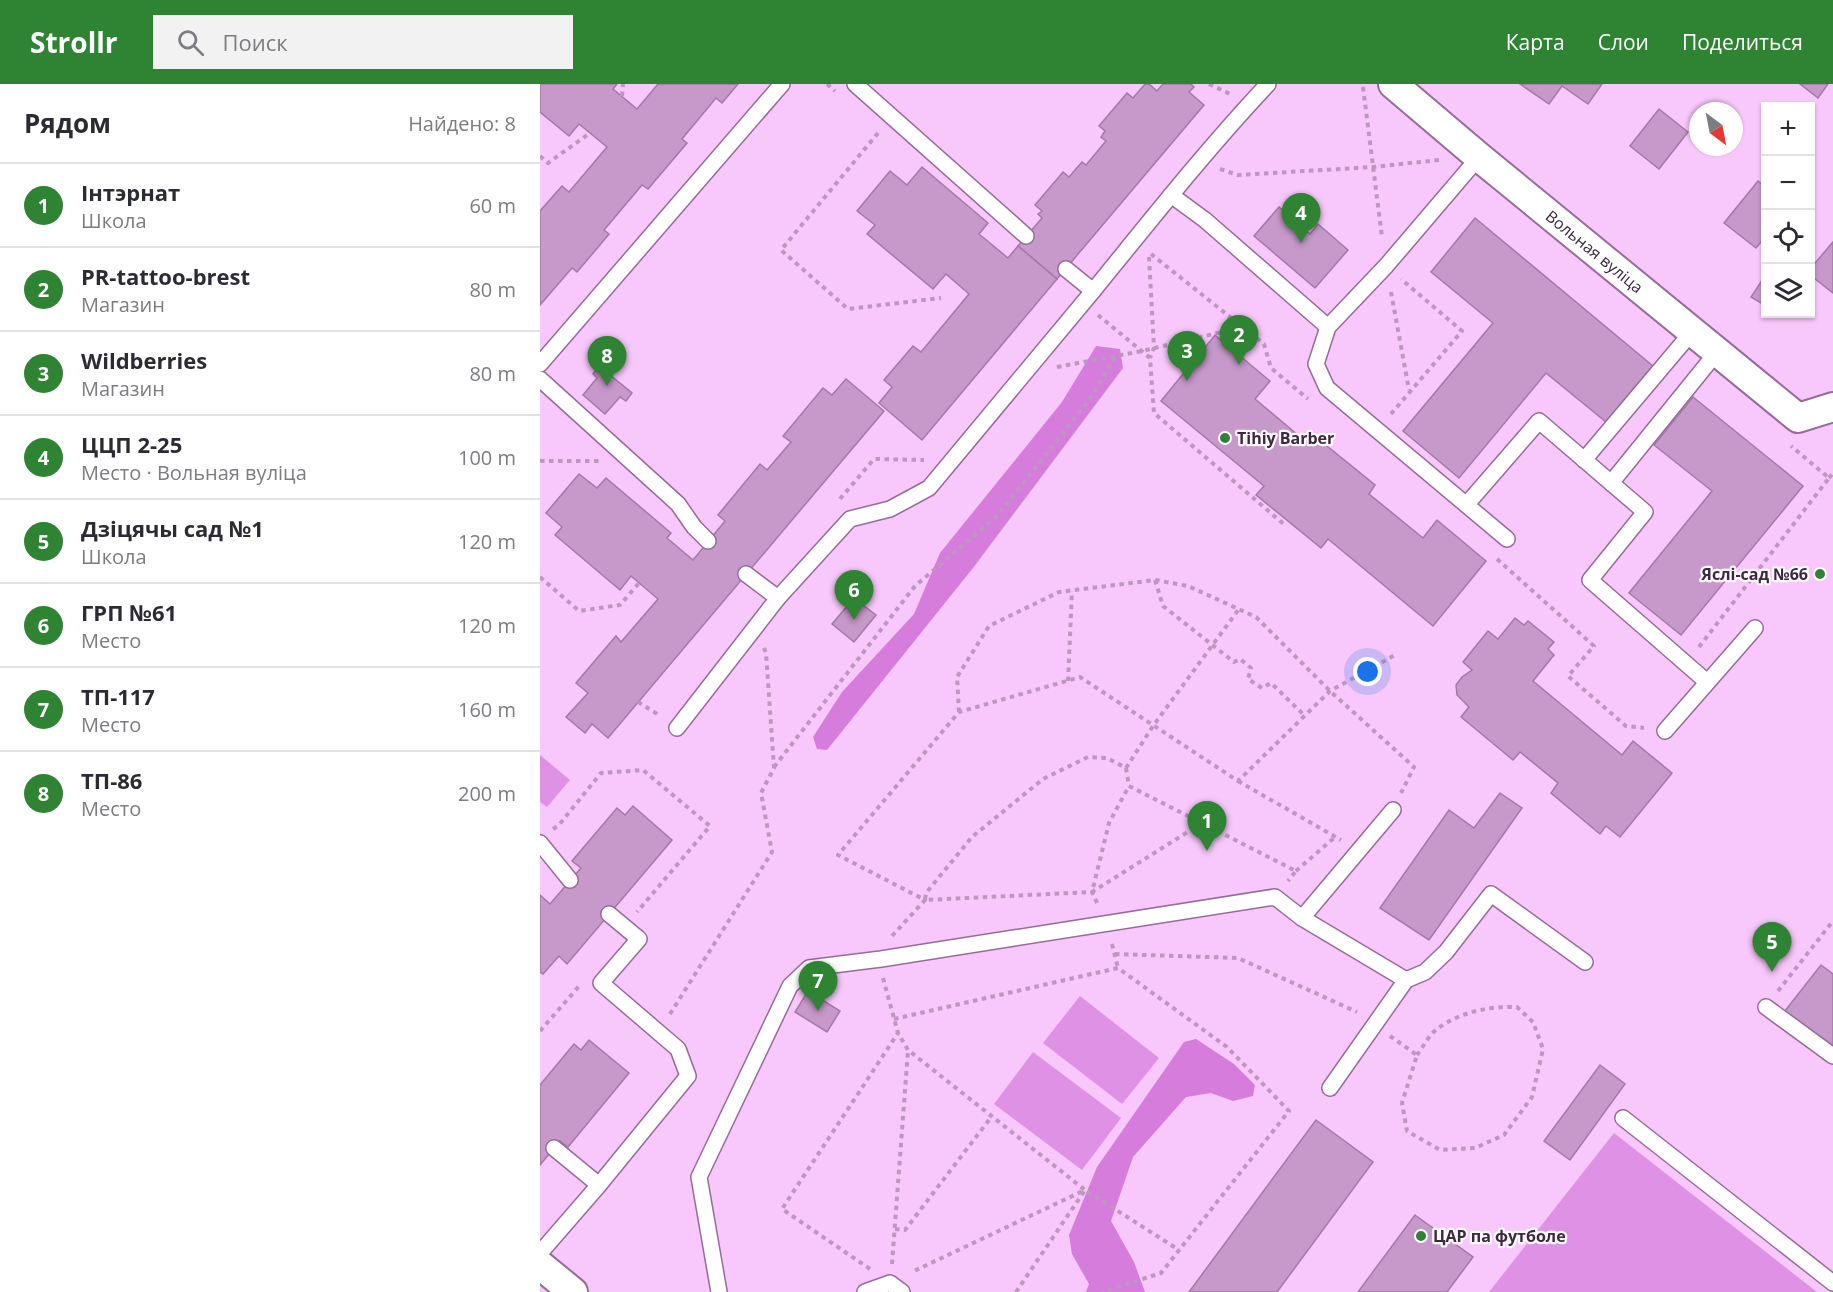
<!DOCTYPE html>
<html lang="ru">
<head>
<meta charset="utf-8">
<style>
	:root { --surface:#fff; --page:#f2f2f3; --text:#2b2b33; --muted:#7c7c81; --line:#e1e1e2; --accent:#2e8433 }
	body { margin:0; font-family:"Open Sans",sans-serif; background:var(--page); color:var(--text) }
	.controls { position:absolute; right:18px; top:18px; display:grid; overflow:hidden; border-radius:0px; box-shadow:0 2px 4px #0004 }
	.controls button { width:54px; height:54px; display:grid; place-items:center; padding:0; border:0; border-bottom:2px solid var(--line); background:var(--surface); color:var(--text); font:30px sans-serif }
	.compass { position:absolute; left:1149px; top:18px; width:54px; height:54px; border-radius:50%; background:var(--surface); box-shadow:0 2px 4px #0004; rotate:148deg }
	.you { position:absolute; left:828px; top:588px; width:21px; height:21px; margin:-15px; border:4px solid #fff; border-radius:50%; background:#1a73e8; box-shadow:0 0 0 9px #1a73e833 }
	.badge { display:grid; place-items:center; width:39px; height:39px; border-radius:50%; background:var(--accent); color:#fff; font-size:20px; font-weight:700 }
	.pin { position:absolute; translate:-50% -50px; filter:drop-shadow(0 2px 3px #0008) }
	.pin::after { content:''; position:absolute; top:32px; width:21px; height:18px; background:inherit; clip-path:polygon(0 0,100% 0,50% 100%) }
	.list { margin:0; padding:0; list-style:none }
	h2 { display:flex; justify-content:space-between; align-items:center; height:78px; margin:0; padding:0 24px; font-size:26px }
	h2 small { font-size:20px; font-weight:400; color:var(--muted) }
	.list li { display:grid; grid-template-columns:39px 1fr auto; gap:18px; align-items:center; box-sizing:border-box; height:84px; padding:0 24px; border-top:2px solid var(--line) }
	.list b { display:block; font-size:22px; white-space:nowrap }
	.list p { margin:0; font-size:20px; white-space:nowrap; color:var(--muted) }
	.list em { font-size:20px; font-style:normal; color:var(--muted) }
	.icon { flex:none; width:33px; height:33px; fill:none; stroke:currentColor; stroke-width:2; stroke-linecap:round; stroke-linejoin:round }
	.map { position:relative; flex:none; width:1293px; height:1208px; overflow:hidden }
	header { display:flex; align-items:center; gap:36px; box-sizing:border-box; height:84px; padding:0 30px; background:var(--accent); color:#fff }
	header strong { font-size:28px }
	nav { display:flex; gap:33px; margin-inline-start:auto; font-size:21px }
	.search { width:420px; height:54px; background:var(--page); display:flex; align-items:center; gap:15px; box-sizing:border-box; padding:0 21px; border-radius:0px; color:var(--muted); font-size:22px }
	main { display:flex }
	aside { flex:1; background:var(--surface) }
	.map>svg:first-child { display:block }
</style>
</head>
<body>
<header>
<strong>Strollr</strong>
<div class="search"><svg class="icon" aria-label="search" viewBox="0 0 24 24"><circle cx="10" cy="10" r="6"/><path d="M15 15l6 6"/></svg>Поиск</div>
<nav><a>Карта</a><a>Слои</a><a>Поделиться</a></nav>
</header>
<main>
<aside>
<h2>Рядом<small>Найдено: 8</small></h2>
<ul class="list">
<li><span class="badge">1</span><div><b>Інтэрнат</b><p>Школа</p></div><em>60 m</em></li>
<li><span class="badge">2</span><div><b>PR-tattoo-brest</b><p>Магазин</p></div><em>80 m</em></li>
<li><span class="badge">3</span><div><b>Wildberries</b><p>Магазин</p></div><em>80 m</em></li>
<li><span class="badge">4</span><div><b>ЦЦП 2-25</b><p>Место · Вольная вуліца</p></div><em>100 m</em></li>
<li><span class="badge">5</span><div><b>Дзіцячы сад №1</b><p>Школа</p></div><em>120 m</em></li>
<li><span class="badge">6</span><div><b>ГРП №61</b><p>Место</p></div><em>120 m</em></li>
<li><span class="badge">7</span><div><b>ТП-117</b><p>Место</p></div><em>160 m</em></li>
<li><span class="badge">8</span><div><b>ТП-86</b><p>Место</p></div><em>200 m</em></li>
</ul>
</aside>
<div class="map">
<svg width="1293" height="1208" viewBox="0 0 1293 1208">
	<rect width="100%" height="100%" fill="#f8c7fb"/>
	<g fill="#df91e6">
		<polygon points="0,671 30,696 7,723 0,718"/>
		<polygon points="540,912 619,974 582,1020 503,959"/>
		<polygon points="493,968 581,1034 542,1086 454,1020"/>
		<polygon points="1074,1049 1277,1208 949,1208"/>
	</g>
	<g fill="#d57cdd">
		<polygon points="556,262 580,265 583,284 433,484 287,666 277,665 273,653 302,608 374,530 400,469 522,318"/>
		<polygon points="656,955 694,980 715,1001 713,1012 693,1017 671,1009 646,1013 593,1073 571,1137 594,1178 605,1208 546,1208 549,1200 532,1170 529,1151 557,1083 644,958"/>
	</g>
	<g fill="#c798ca" stroke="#a578a8" stroke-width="1.5">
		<polygon points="0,0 77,0 73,5 97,25 118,0 198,0 182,19 176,14 142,55 147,59 108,105 102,101 64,146 69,150 54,168 37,188 32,184 0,221 0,127 22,102 29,108 67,63 39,40 29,52 0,28"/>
		<polygon points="605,0 609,0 617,7 623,0 651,0 654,3 649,8 664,21 517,195 478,162 502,134 498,130 502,127 495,121 523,88 529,93 542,78 546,81 566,57 561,53 565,47 559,42 587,9 593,14"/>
		<polygon points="980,0 1062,0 1048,20 1022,2 1009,20"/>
		<polygon points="1260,0 1288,0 1278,14"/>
		<polygon points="1119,25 1148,48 1119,85 1090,62"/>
		<polygon points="382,83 448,139 439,150 468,174 478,162 517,195 382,356 339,319 352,303 344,296 373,262 381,268 429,210 406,190 393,205 327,150 335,141 317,127 350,87 367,101"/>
		<polygon points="1218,97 1226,103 1226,152 1216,164 1184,139"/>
		<polygon points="739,123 770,150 778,140 808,166 775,204 714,152"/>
		<polygon points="935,134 1113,282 1066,338 1006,289 919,394 863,347 953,239 891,188"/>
		<polygon points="1293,158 1293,209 1270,191 1270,185"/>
		<polygon points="1225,192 1226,193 1226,222 1211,213"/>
		<polygon points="675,251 730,297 715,315 765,357 771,349 835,401 829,410 883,454 897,436 946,477 893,542 788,455 781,464 716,411 724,402 621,317"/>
		<polygon points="59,282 92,309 86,317 80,313 65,330 43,311 57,294 53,290"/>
		<polygon points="306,295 344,327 68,654 52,640 45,649 26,633 48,609 36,599 76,552 81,558 118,515 91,492 80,506 15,451 22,443 6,429 39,390 57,404 66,394 131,449 127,454 153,476 185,437 178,431 220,380 227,386 251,358 243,352 283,304 292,311"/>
		<polygon points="1153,313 1263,402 1141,551 1089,509 1172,407 1114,361"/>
		<polygon points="314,514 336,531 314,558 292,540"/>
		<polygon points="975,534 984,541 988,537 1014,558 1008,565 1014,571 993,597 1082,671 1093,657 1132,689 1080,753 1066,742 1060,750 1011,709 1018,699 980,668 973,676 921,633 929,623 917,611 916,601 922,593 932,586 923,578 948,547 958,555"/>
		<polygon points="960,709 982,724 889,856 840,824 909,726 934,744"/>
		<polygon points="93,722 132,756 27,880 19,872 3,890 0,888 0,811 10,820 41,784 32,777 77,724 85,731"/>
		<polygon points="1281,881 1293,890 1293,965 1244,928"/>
		<polygon points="268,907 300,927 287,948 255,928"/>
		<polygon points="49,956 89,989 28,1063 20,1057 0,1081 0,1001 34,960 41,966"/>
		<polygon points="1060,981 1085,1000 1030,1076 1004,1057"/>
		<polygon points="776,1036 833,1078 737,1208 649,1208"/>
		<polygon points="875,1131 933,1173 907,1208 818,1208"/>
	</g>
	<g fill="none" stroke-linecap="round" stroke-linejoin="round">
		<g stroke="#976b9a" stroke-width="18">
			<g id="lane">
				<polyline points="315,0 486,152"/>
				<polyline points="939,73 846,182 788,243 776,280 787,304 967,455"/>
				<polyline points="631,111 665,136 788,243"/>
				<path d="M526,185l27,22c57,-70 113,-141 175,-207"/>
				<polyline points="0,280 242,0"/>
				<polyline points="0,295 138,420 154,443 168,457"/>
				<polyline points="1044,376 1152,248"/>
				<polyline points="1071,399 1177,268"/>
				<polyline points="927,420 999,337 1105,428 1050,496 1167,598"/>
				<polyline points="206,490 238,514 310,435 350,425 389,404 553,207"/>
				<polyline points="137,644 238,514"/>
				<polyline points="1125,647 1215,544"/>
				<polyline points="0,759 30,796"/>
				<polyline points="762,834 853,726"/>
				<polyline points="866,896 885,888 906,868 951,810 1045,878"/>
				<polyline points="1226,923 1293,972"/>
				<polyline points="1083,1034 1293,1199"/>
				<polyline points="14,1064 59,1101"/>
				<polyline points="0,1169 59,1101 148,992 138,965 61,899 99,855 69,830"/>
				<polyline points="179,1208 159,1093 250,902 269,884 341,875 735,813 762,834 866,896 790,1004"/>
				<polyline points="325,1208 350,1199 362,1208"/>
			</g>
		</g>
		<g stroke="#976b9a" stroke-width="32">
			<g id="street">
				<path id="s1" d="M853,0l86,73 319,261 35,-11"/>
				<polyline points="0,1181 33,1208"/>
			</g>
		</g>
		<g stroke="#be97c1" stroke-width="4" stroke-dasharray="4.5 4.5" stroke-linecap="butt">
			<polyline points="287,0 295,7"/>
			<polyline points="669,0 690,10"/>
			<polyline points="823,3 842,153"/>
			<polyline points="82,12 83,0"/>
			<polyline points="338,49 241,166 308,225 401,214"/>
			<polyline points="0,72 8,79 50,49"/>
			<polyline points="680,85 698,91 833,83 899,76"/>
			<polyline points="611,170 724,260 731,284 768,315"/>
			<polyline points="609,173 614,264 610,274"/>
			<polyline points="851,208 869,306"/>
			<polyline points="558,231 610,274 614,329 746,442"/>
			<polyline points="517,283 602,267 703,243"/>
			<polyline points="851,330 922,247 861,195"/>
			<polyline points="0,377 59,377"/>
			<polyline points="1289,394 1293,389"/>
			<polyline points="300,415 334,375 384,376"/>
			<polyline points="957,475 1054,562 1028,592 1086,642 1104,644"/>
			<polyline points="0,493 39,527 80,521 99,499"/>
			<polyline points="615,496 623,522 694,578 700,575 711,584 708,595 722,604 731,599 765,632"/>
			<polyline points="1159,563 1289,394 1251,362"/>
			<polyline points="528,597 532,507"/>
			<polyline points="98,618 119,631"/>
			<polyline points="419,628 417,593 449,542 519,508 615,496 648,502 716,533 790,607 874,683 861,709"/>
			<polyline points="234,683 375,502 457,432 549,316 576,272"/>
			<polyline points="586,684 589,702"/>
			<polyline points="698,697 801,756"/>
			<polyline points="662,739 552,808 569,739 589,702 756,787 748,797"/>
			<polyline points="13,745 19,741 61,689 103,686 170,742 97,828"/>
			<polyline points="756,787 795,753"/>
			<polyline points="557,819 552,808 385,816 386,809 432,753 503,695 548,673 567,674 586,684 613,642 699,525"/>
			<polyline points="352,852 385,816 298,771 419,628 540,593 698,697 790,607 855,571"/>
			<polyline points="572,860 578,884"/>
			<polyline points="575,870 698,874 817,928"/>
			<polyline points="343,894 358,949 368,966 545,1106 372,1188"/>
			<polyline points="1238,907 1293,837"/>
			<polyline points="130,930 232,768 221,709 234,684 226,569 224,564"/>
			<polyline points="354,935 578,884 687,963 749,1027 621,1189 562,1208"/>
			<polyline points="0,947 41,900"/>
			<path d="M850,952l27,19 -15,48 5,28 33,19 35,-2 29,-13 28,-38 11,-48 -10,-27 -16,-15c-28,-1 -57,5 -80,22 -8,6 -14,18 -20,26"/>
			<polyline points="355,1145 365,1146 452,1032"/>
			<polyline points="352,1180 368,966"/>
			<polyline points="330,1185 242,1125 358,949"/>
			<polyline points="476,1208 545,1106 639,1166"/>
		</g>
		<use href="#lane" stroke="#fff" stroke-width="15"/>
		<use href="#street" stroke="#fff" stroke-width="28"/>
	</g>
	<g fill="#2e8433" stroke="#fef9fe" stroke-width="2">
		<circle cx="685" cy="354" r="6"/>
		<circle cx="1280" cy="490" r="6"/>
		<circle cx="881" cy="1152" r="6"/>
	</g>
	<g text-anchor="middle" stroke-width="4.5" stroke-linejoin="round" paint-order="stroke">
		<g font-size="16" fill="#3b293d" stroke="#fef9fe">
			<text dy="6" stroke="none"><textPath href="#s1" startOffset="262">Вольная вуліца</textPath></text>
		</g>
		<g font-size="16" font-weight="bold" fill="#3b293d" stroke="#fef9fe" text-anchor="start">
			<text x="697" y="360">Tihiy Barber</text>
			<text x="1268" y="496" text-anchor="end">Яслі-сад №66</text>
			<text x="893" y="1158">ЦАР па футболе</text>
		</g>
	</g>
</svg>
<div class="controls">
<button>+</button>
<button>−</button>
<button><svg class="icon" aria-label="locate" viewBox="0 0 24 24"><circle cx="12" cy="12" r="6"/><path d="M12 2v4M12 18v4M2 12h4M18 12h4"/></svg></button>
<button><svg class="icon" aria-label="layers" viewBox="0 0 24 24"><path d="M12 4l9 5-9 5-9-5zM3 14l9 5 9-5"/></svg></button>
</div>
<svg class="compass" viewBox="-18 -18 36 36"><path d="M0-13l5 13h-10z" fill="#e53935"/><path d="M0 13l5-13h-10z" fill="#7c7c81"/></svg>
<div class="you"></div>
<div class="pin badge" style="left:667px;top:767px">1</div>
<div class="pin badge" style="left:699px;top:281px">2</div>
<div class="pin badge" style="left:647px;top:297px">3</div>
<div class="pin badge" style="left:761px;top:159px">4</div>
<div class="pin badge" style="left:1232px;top:888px">5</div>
<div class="pin badge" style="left:314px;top:536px">6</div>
<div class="pin badge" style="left:278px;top:927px">7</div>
<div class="pin badge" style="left:67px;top:302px">8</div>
</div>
</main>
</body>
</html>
